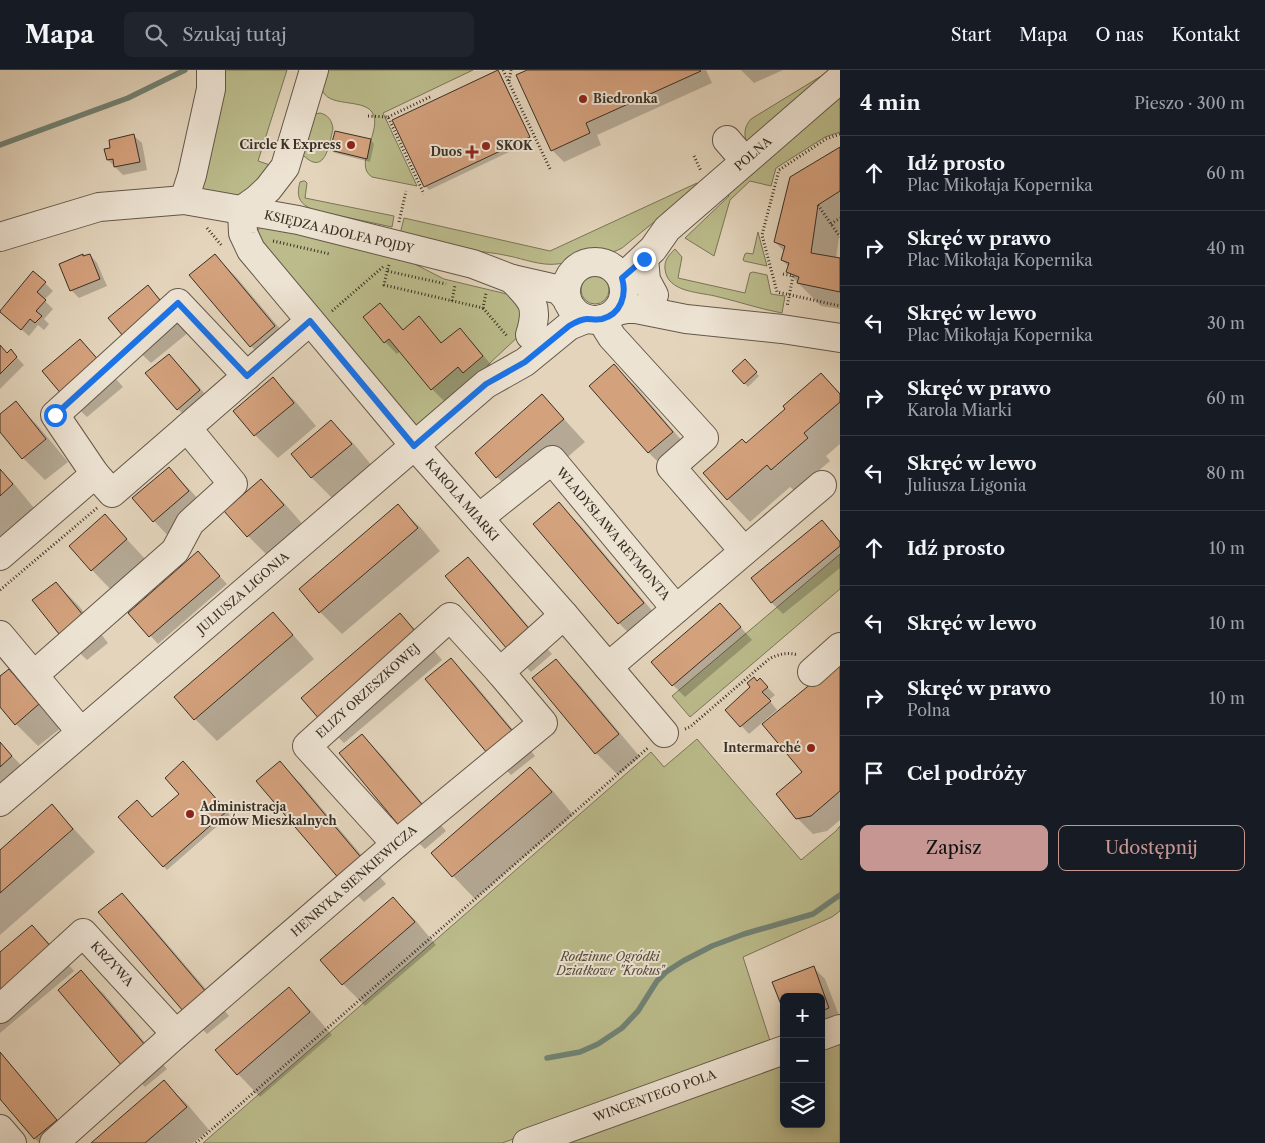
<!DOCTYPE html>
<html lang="pl">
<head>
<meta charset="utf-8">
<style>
	:root { --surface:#171b24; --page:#20242c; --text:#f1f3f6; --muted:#9ea1a6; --line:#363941; --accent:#c59692 }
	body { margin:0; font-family:"Libre Caslon Text",serif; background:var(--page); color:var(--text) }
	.controls { position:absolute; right:15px; bottom:15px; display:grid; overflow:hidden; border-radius:8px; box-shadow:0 2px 12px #0003 }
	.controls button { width:45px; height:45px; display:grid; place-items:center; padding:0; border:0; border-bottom:1px solid var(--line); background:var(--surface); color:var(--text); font:25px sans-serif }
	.stop { position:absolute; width:15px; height:15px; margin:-11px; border:4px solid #1a73e8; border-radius:50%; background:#fff }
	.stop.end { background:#1a73e8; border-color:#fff; box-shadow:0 1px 5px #0008 }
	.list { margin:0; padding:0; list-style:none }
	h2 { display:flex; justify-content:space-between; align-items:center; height:65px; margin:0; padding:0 20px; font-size:21px }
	h2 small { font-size:16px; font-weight:400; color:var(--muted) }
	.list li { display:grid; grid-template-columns:32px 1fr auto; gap:15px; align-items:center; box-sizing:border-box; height:75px; padding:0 20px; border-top:1px solid var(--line) }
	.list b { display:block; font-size:19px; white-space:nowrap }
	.list p { margin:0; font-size:16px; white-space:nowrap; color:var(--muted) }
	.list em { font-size:16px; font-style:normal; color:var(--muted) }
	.actions { display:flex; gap:10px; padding:15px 20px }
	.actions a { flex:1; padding:11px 0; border:1px solid var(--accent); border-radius:8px; text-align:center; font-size:18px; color:var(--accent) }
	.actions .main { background:var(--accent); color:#111 }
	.icon { flex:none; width:28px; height:28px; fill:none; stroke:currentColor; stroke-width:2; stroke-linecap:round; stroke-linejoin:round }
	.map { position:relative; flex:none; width:840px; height:1073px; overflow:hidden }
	header { display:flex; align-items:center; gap:30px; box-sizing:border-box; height:70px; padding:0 25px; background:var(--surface); border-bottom:1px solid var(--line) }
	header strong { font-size:24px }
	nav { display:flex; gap:28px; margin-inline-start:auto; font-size:18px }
	.search { width:350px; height:45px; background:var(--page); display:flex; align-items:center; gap:12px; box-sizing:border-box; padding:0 18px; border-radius:8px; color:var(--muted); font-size:19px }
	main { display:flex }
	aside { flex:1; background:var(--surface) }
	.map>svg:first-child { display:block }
</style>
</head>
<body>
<header>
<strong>Mapa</strong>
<div class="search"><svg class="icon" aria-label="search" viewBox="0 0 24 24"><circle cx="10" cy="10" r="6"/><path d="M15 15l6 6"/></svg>Szukaj tutaj</div>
<nav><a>Start</a><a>Mapa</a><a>O nas</a><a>Kontakt</a></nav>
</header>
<main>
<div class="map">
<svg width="840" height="1073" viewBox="0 0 840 1073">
	<rect width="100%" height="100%" fill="#e3d4bb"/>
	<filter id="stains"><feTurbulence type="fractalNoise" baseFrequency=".004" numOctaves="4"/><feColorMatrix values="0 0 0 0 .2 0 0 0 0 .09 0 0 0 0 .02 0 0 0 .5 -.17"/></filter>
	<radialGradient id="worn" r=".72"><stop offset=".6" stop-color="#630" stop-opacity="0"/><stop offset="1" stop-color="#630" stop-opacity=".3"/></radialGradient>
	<g fill="#bbbb8b" stroke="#7a7558">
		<polygon points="218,0 287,0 258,91 273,96 269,107 237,128 201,121"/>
		<path d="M324,0h149l-90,43 34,73 -45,-9c-20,-13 12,-48 0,-65 -10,-14 -45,-4 -50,-23 -2,-5 1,-13 2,-19z"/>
		<path d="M831,0l-84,73c-4,-10 -2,-17 4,-24z"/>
		<polygon points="840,20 840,62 825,67 776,98 771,116 750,111 730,130 714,186 685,168 729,126 726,121"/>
		<path d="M320,43c8,2 12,7 13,16 -4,16 -8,49 -31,25l13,-40z"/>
		<path d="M303,111h2l2,2 -2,15 89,18 -2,11 -79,-17c-14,-7 -17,-13 -13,-28z"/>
		<path d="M697,113l3,4 -35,26 -43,35c-14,8 -19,2 -33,4 -11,2 -20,12 -32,12 -16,2 -33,-5 -48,-8 -13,-3 -26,-4 -38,-6 -24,-5 -47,-11 -71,-16l4,-16 146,33z"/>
		<polygon points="265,155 399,186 444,209 511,225 523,232 521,264 492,291 466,319 417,361 255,165 260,157"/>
		<polygon points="758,162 767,196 744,191 743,190 745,184 746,183 753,184"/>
		<path d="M675,179l7,8 -4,21 67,15 5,-20 3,-1 14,3 4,19 14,2 -3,17c-22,-4 -42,-11 -63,-16 -18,-5 -52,-4 -54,-28 -1,-9 4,-14 10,-20z"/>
		<circle cx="595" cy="220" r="14"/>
		<polygon points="840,484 840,519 690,647 672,626"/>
		<polygon points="697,669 801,790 836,761 840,756 840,841 832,847 743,887 772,977 502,1073 203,1073 651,682 664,697"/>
		<polygon points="840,974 840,1073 557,1073 784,993 784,1054 821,1054 821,980"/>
	</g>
	<g fill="#0003">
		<polygon points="530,0 706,0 712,13 597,65 601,75 564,92 552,80"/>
		<polygon points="741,0 783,0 754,13"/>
		<polygon points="497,1 501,5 532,71 429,120 426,117 394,50"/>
		<polygon points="134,66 142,73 147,100 123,105 108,90"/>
		<polygon points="371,70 374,74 370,92 335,83 331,80"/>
		<polygon points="840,78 840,161 836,188 840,189 840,239 821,236 798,213 788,201 789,197 782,190 785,182 775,172"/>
		<polygon points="90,185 97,193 107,216 79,228 71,220 84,187"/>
		<polygon points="215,186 237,208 297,279 273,299 251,276"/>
		<polygon points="45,213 53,221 44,230 53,239 44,249 49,254 44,260 38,255 29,266 9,249"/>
		<polygon points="148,217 170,239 189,262 151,293 128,271"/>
		<polygon points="380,234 404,261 419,248 443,274 460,260 472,272 494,298 471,309 444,331 432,319 400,281 397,284 385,272"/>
		<polygon points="80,270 102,293 123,317 87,347 64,325"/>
		<polygon points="0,277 8,284 11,281 24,295 0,319"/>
		<polygon points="169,285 191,308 222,343 200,362 178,339 147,304"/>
		<polygon points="745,291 759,306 748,317 733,301"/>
		<polygon points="614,296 637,318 694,385 671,405 648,382"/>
		<polygon points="821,304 840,323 840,374 826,386 830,391 795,421 790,417 750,452 728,429 705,403 746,374 787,339"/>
		<polygon points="272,309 295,331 316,356 278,388 255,365 235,341"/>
		<polygon points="542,326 564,349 585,372 519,429 497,407"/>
		<polygon points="16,333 38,356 68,392 45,410 23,388 0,360 0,346"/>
		<polygon points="331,352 354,374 373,397 334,430 312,408 292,385"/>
		<polygon points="169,399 191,421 211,444 176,474 154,451 134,429"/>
		<polygon points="0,400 15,415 34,438 0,467"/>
		<polygon points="261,410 284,433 306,458 271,489 248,466 226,441"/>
		<polygon points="559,434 581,456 665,556 641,576 619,553 535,454"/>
		<polygon points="398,436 421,458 440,481 342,564 320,542"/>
		<polygon points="105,446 148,492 114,523 92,500"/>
		<polygon points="822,452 840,471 840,498 783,544 771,532"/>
		<polygon points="468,488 490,511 552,584 531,602 509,580"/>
		<polygon points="206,491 227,514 158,574 130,543"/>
		<polygon points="56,513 79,536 108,573 87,590 64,568"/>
		<polygon points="720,534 752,570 685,627 673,615"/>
		<polygon points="273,544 295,567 314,589 217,671 195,649"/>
		<polygon points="400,545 423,567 442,590 344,673 322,651"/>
		<polygon points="451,590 473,612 535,686 511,705 489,683"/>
		<polygon points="556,591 578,613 640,687 618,705 596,683"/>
		<polygon points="840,591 840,750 827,761 813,764 797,748"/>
		<polygon points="9,600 31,623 61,658 38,676 16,654 0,635 0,608"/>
		<polygon points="760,610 775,625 769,630 777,640 749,664 726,640"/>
		<polygon points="362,665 384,688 446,761 425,779 402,757"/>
		<polygon points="0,673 34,709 0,739"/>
		<polygon points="280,693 302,715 386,814 364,832 342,810"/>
		<polygon points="187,696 230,745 167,800 120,747 152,749 181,724"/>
		<polygon points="530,699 553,721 573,745 475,829 453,806 433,783"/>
		<polygon points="52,736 74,759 95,782 0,865 0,781"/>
		<polygon points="122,824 144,847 229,946 207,964 185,942"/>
		<polygon points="393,828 416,851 436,875 365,936 343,914"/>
		<polygon points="32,856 55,879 74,901 0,963 0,884"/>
		<polygon points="813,897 825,909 840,948 821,957 821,927 774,912"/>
		<polygon points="81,902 104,924 167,999 145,1017 123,995"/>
		<polygon points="289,919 311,941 332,965 260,1027 238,1004"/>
		<polygon points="0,982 68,1063 55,1073 39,1073 0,1027"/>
		<polygon points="164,1012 187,1034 209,1060 193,1073 93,1073"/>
	</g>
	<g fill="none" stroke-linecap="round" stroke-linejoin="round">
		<g stroke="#718274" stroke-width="5.5">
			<polyline points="0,75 128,28 185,0"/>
			<polyline points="547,988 580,982 598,974 622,958 638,941 657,911 666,902 683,891 712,876 744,864 813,844 840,825"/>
		</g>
	</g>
	<g fill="#d4a17d" stroke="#392f24">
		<polygon points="498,0 530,67 424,117 392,50"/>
		<polygon points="527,0 700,0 701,1 586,53 590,63 551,81 516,5"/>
		<polygon points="335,61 371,69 367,89 330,80"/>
		<polygon points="134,64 140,92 114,97 113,89 107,90 104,79 110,78 109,70"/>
		<polygon points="840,77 840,121 818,135 811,183 840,188 840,222 797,213 799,207 786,202 789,193 781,190 785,176 774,172 790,107"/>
		<polygon points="83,184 83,186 90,184 100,209 70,221 59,194"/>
		<polygon points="215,184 275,256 250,277 189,205"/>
		<polygon points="33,201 46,212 37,222 46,230 36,241 42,246 35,253 30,249 21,260 0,242 0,241"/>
		<polygon points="148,215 167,239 128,272 108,248"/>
		<polygon points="380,233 403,260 419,246 441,273 460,258 483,286 463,303 458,297 431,320 389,269 384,273 363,247"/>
		<polygon points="80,269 101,293 63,326 42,301"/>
		<polygon points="0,275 7,283 11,279 17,287 0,304"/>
		<polygon points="169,284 200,320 177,340 145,303"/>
		<polygon points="745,289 757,302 744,314 732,301"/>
		<polygon points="614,294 673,362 648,383 589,316"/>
		<polygon points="821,303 840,324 840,332 804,363 808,368 771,400 767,395 727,430 703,403 742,369 746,373 785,339 783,336"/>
		<polygon points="273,307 294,333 254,366 233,341"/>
		<polygon points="542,324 564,349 496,408 475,383"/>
		<polygon points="16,331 46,369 22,389 0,362 0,344"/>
		<polygon points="331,350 352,374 311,408 291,384"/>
		<polygon points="169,397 189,421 153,452 132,428"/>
		<polygon points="0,399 13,414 0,426"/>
		<polygon points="261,409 284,435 247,467 224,441"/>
		<polygon points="559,432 644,533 618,554 533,454"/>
		<polygon points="398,434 418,458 319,543 299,519"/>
		<polygon points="105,444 127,469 91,501 69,476"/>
		<polygon points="822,450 840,472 840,476 771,533 751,508"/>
		<polygon points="198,481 220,506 149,567 128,543"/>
		<polygon points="468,487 531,561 508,580 445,506"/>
		<polygon points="56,512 87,550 63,569 32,530"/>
		<polygon points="720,533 741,557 672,616 651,592"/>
		<polygon points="273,542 293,565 194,650 174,627"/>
		<polygon points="400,543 420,567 321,651 301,628"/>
		<polygon points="451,588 514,663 488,684 425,609"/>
		<polygon points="556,589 619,664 595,684 532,608"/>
		<polygon points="840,590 840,721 811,746 796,749 776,724 802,702 762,654"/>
		<polygon points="9,599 39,634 15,655 0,637 0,606"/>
		<polygon points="754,607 757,611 760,608 768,617 762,622 771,631 740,657 725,640 750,617 747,613"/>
		<polygon points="362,664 425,738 401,758 339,683"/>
		<polygon points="0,672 12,686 0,697"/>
		<polygon points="183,691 227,741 163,797 118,747 137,730 152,747 179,724 165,708"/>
		<polygon points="280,691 364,791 341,811 256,711"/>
		<polygon points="530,697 552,722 452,807 431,783"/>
		<polygon points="52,734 73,759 0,823 0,780"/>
		<polygon points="122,823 207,923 184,942 98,842"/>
		<polygon points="393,827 415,852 342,915 320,890"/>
		<polygon points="32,855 52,878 0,922 0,882"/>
		<polygon points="814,896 829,938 821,941 821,927 784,927 784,942 772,912"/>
		<polygon points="81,900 146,976 122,996 58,920"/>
		<polygon points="289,917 310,942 237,1005 215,980"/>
		<polygon points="0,982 57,1050 34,1069 0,1029"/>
		<polygon points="164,1010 187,1037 145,1073 91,1073"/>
	</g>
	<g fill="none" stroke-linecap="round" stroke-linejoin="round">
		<g stroke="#64584a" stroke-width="30">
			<g id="minor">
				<polyline points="727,70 745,91"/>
				<polyline points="184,130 192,105 211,19 211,0"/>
				<polyline points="242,140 243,163 251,180 415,376 564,545 664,663"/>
				<polyline points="242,140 256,130 268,119 285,97 314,0"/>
				<polyline points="0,167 99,137 184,130 298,150 473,194 512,209 556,219 561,222 566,228"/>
				<polyline points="644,189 646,210 654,225"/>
				<circle cx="595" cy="221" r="29"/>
				<polyline points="622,208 653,179 667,159 840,9"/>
				<path d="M512,209c21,21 27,27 18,56"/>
				<polyline points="617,241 626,239 636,239 686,249 782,259 840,268"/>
				<polyline points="602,249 607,259 612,267 704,368 671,397 744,481"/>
				<polyline points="187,358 112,423 95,404 55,345 178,233 247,306"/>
				<polyline points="479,448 552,390 676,539"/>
				<polyline points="0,486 95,404"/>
				<polyline points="0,565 81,662"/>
				<polyline points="608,597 822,415"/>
				<polyline points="812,602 840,577"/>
				<polyline points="34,605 175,481 190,453 233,414 187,358 310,251"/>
				<polyline points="0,732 486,314 525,292 569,256 586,249"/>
				<polyline points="396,774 307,676 450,547 500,602"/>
				<polyline points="0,939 83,863 176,964"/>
				<polyline points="821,966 840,959"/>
				<polyline points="0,1059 12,1073"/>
				<polyline points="54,1073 176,964 396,774 543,653 500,602 564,545"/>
				<polyline points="527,1073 784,980"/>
			</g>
		</g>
		<g stroke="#392f24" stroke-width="3" stroke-dasharray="1 2.5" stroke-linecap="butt">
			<polyline points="503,0 551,101"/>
			<polyline points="509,11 511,0"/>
			<polyline points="368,46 388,47 424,124"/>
			<polyline points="388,47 432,26"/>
			<polyline points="840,64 826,69 779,100 762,165 777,222 840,236"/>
			<polyline points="694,86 701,101"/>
			<polyline points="818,135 840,167"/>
			<polyline points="399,152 406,121"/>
			<polyline points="831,154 840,148"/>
			<polyline points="207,158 222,176"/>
			<polyline points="273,171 330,184"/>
			<polyline points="389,195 387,201 446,214"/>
			<polyline points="387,201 384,215 483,238 486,223"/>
			<polyline points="783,204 793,206 787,237"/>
			<polyline points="452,231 455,215"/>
			<polyline points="483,238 507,266"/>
			<polyline points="332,241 384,196"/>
			<polyline points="0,520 97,438"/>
			<path d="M685,659l5,-2 79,-68c9,-5 19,-7 29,-4"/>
			<polyline points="196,1073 649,677"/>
		</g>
		<use href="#minor" stroke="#ede3d3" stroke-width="28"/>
	</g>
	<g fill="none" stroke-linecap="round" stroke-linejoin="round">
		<path stroke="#1a73e8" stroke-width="6" d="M55,345l123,-112 69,73 63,-55 104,125 72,-62 39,-22 44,-36c5,-3 12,-7 18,-7 5,0 10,1 15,0 19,-5 25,-24 20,-41l22,-19"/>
	</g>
	<g fill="#8f2418" stroke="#ede3d3" stroke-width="2">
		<circle cx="583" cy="29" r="5"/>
		<circle cx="351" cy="75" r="5"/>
		<circle cx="486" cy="76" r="5"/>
		<path d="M469.5 74.5h5v5h5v5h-5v5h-5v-5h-5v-5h5z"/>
		<circle cx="811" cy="678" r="5"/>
		<circle cx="190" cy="744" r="5"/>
	</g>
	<g text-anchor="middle" stroke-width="4" stroke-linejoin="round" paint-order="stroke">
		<g font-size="12" font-weight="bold" fill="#392f24" stroke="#ede3d3" text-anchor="start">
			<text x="593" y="33">Biedronka</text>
			<text x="341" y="79" text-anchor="end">Circle K Express</text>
			<text x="496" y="80">SKOK</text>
			<text x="462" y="86" text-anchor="end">Duos</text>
			<text x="801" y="682" text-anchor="end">Intermarché</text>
			<text x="200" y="741">Administracja<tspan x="200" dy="14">Domów Mieszkalnych</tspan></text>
		</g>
		<g font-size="12" fill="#392f24" stroke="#ede3d3">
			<text transform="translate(753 84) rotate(-41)" y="4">POLNA</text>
			<text transform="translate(339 162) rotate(13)" y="4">KSIĘDZA ADOLFA POJDY</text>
			<text transform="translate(462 430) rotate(49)" y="4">KAROLA MIARKI</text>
			<text transform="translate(613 464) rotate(50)" y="4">WŁADYSŁAWA REYMONTA</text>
			<text transform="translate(243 523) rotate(-41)" y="4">JULIUSZA LIGONIA</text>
			<text transform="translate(368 621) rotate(-42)" y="4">ELIZY ORZESZKOWEJ</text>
			<text transform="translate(354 811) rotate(-41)" y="4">HENRYKA SIENKIEWICZA</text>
			<text transform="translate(112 894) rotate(47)" y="4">KRZYWA</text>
			<text transform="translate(655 1026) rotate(-20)" y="4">WINCENTEGO POLA</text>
		</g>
		<g font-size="12" font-style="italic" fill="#534b39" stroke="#ede3d3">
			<text x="610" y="891">Rodzinne Ogródki<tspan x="610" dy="14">Działkowe "Krokus"</tspan></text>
		</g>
	</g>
	<rect width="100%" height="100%" filter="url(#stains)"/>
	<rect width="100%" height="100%" fill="url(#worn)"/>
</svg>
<div class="controls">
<button>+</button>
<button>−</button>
<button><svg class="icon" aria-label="layers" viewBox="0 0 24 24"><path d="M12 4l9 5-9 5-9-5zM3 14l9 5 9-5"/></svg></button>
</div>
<div class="stop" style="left:55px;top:345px"></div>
<div class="stop end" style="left:644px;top:189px"></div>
</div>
<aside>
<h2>4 min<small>Pieszo · 300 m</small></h2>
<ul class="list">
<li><svg class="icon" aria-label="ahead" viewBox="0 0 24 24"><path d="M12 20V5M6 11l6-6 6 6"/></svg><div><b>Idź prosto</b><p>Plac Mikołaja Kopernika</p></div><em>60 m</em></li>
<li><svg class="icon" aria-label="right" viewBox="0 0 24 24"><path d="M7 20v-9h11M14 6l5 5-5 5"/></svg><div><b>Skręć w prawo</b><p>Plac Mikołaja Kopernika</p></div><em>40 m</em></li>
<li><svg class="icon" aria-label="left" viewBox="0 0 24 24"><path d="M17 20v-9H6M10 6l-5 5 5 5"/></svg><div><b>Skręć w lewo</b><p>Plac Mikołaja Kopernika</p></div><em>30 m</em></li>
<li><svg class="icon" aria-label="right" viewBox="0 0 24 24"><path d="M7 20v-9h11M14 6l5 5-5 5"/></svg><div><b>Skręć w prawo</b><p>Karola Miarki</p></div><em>60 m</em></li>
<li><svg class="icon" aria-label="left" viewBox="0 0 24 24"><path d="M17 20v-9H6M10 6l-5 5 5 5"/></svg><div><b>Skręć w lewo</b><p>Juliusza Ligonia</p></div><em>80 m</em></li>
<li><svg class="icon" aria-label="ahead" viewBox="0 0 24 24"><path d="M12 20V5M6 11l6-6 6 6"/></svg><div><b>Idź prosto</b></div><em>10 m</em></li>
<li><svg class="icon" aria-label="left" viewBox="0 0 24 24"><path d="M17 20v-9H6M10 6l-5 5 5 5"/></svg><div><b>Skręć w lewo</b></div><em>10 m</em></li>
<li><svg class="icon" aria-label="right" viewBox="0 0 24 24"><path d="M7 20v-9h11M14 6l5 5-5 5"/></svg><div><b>Skręć w prawo</b><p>Polna</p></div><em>10 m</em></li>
<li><svg class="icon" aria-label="arrive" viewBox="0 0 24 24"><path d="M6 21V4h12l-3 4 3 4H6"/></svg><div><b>Cel podróży</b></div></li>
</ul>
<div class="actions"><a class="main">Zapisz</a><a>Udostępnij</a></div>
</aside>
</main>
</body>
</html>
